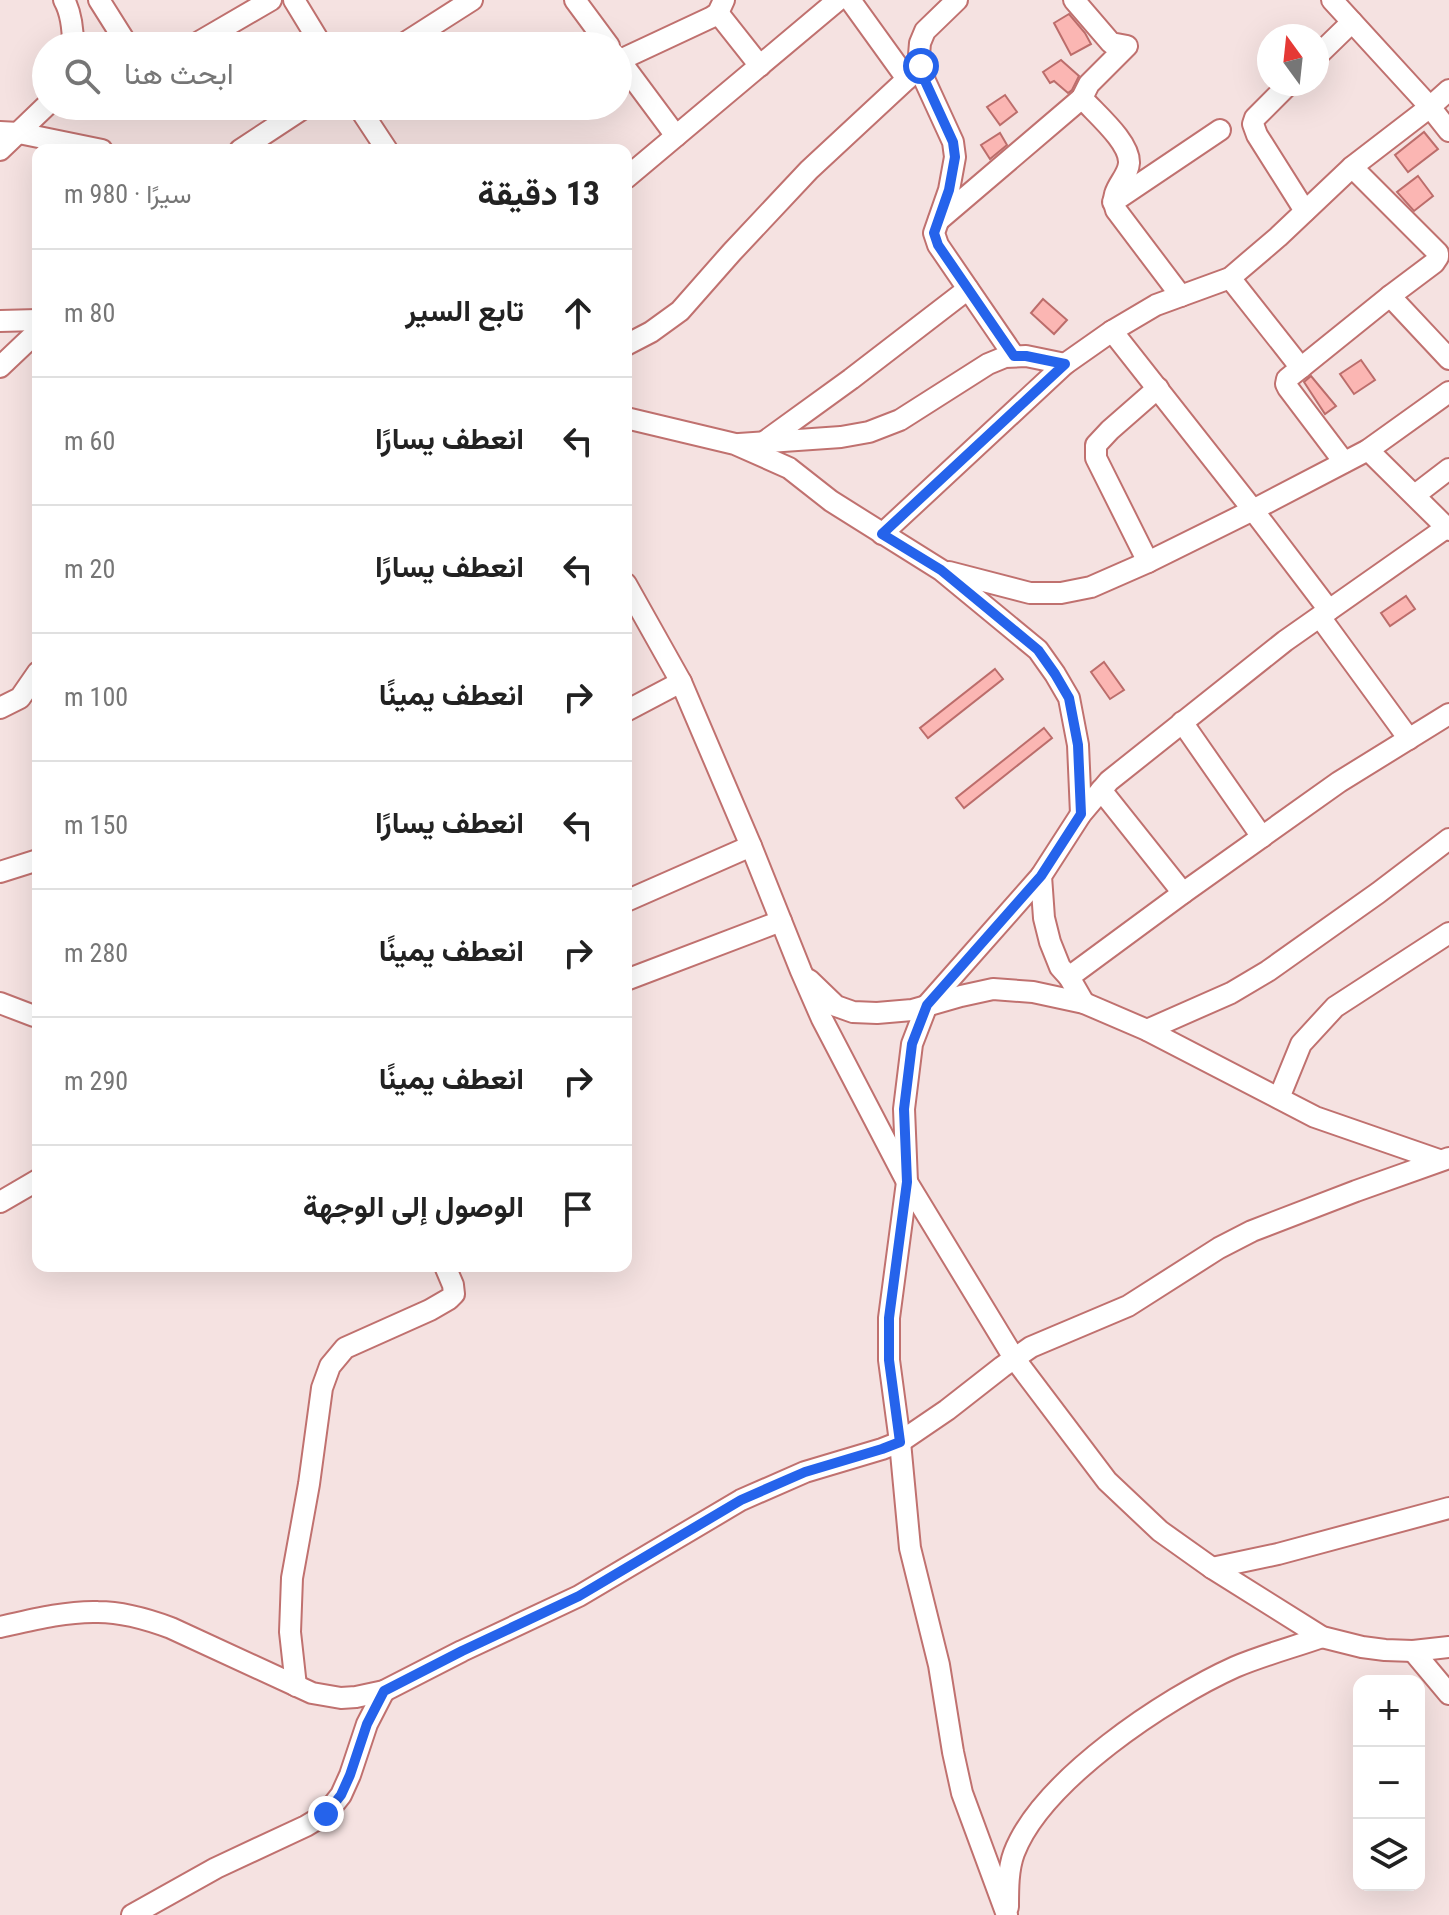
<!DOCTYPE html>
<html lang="ar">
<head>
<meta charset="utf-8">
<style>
	:root { --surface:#fff; --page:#f2f2f2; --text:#222; --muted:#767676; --line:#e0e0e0 }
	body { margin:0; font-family:"Roboto Condensed",Vazirmatn,sans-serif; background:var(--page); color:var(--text); direction:rtl }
	.controls { position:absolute; right:24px; bottom:24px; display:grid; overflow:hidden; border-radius:16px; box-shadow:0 8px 32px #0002 }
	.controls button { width:72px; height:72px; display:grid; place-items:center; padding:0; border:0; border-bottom:2px solid var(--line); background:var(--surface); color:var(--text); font:40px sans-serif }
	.compass { position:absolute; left:1257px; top:24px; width:72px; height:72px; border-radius:50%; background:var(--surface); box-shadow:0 8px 32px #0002; rotate:345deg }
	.stop { position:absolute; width:24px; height:24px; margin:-18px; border:6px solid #2563eb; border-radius:50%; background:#fff }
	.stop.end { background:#2563eb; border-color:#fff; box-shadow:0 2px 8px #0008 }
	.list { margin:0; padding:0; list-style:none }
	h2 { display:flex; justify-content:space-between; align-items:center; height:104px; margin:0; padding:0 32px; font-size:34px }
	h2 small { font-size:26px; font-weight:400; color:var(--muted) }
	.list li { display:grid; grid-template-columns:52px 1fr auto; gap:24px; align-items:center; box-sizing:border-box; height:128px; padding:0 32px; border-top:2px solid var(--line) }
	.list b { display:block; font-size:30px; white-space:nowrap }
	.list em { font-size:26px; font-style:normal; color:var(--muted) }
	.icon { flex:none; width:44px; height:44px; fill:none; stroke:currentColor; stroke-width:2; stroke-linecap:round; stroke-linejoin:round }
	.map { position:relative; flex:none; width:1449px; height:1915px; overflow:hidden; direction:ltr }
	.search { position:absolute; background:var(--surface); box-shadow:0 8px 32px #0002; left:32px; top:32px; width:600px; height:88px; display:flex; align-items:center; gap:20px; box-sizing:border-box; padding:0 28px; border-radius:44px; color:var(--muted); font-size:30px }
	.panel { position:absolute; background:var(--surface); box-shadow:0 8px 32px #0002; left:32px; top:144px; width:600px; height:1128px; border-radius:16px; direction:rtl }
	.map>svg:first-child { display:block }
</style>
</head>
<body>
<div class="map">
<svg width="1449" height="1915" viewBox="0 0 1449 1915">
	<rect width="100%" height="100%" fill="#f5e2e1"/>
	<g fill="#fbb6b3" stroke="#bc6d6b" stroke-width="2">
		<polygon points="1069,14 1085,33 1091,44 1071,55 1054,23"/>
		<polygon points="1061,60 1079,76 1072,90 1068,93 1054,81 1050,83 1043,72"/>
		<polygon points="1005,95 1017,112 1000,125 987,107"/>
		<polygon points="1424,132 1438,149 1408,172 1395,155"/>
		<polygon points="1000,133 1007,145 990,159 981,145"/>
		<polygon points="1418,176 1433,196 1414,211 1397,192"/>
		<polygon points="1043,299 1067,320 1054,334 1031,313"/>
		<polygon points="1361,360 1375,380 1354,394 1340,374"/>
		<polygon points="1311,376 1336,406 1325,414 1304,382"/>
		<polygon points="1406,596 1415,609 1390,626 1381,613"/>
		<polygon points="1104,662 1124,690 1110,699 1091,672"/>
		<polygon points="995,669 1003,679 928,738 920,728"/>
		<polygon points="1044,728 1052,738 964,808 956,798"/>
	</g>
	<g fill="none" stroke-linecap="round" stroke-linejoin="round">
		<g stroke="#c0716f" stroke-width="24">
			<g id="minor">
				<path d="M64,0c8,14 9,31 9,46"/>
				<polyline points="99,0 128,46"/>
				<polyline points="294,0 322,46"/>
				<polyline points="575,0 609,46"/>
				<polyline points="850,0 907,79"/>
				<polyline points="957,0 925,31 920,43 919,55 925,81 953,142 955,157 949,190 934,233 938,245 1014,356"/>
				<path d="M1074,0l37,43 16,3 -38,38 -7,14c14,16 48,44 47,65 -1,17 -21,26 -13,47l65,86"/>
				<polyline points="1332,0 1430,107 1449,131"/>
				<polyline points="718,13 760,66"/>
				<polyline points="192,46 271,0"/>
				<polyline points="400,46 472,0"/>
				<polyline points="1317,56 1352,22"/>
				<polyline points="618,58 676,136"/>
				<polyline points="620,60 712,17 718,13 724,0"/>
				<polyline points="1289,84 1255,118 1253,124 1257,135 1305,211"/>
				<polyline points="358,106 387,150"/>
				<polyline points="0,132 19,133 102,150"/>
				<polyline points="0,150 46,106"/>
				<polyline points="240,150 307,106"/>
				<polyline points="626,178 838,0"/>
				<polyline points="1113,202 1220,130"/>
				<polyline points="939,220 1082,98"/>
				<polyline points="1230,278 1301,368"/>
				<polyline points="1390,296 1449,359"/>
				<polyline points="0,321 38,320"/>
				<polyline points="1112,331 1253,510 1329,610"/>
				<polyline points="626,345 651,332 680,311 732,252 809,170 921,66"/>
				<polyline points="0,367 38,331"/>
				<polyline points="626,418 735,444 789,468 831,501 941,570 1038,650 1055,674 1069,698 1078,745 1081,814"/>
				<polyline points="764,442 851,379 968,289"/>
				<polyline points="739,444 841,437 869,432 900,420 988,364 1005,357 1026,356 1065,364"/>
				<polyline points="1368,450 1449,530"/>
				<polyline points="1344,462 1288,388 1286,384 1287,379 1390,296 1434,263 1438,257 1438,253 1352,167"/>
				<polyline points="1415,495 1449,469"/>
				<polyline points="882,534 1065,364 1112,331 1156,305 1230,278 1278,237 1352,167 1430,107 1449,90"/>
				<polyline points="1148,562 1096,458 1096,445 1110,430 1158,388"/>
				<polyline points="949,572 1030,593 1061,593 1091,587 1148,562 1253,510 1368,450 1449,392"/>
				<polyline points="626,584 681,682 751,846 801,971 822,1019 907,1182 1014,1358 1107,1481 1160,1531 1212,1568 1322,1637 1362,1647 1385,1650 1413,1651 1449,1647"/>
				<polyline points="1320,617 1409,739"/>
				<polyline points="0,708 20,698 38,672"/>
				<polyline points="626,711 681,682"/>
				<polyline points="1182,722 1262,837"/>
				<polyline points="1101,790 1183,893"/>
				<polyline points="0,872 38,860"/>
				<polyline points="626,901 751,846"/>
				<polyline points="1069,977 1183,893 1339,782 1449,714"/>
				<polyline points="626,980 781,921"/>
				<polyline points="809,980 836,1006 853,1012 877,1013 912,1010 961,996 993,989 1033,992 1084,1003 1147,1030 1315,1117 1439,1160"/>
				<polyline points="0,1003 34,1016 38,1016"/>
				<polyline points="1084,1003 1069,977 1060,967 1050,942 1044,918 1041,876 1081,814 1109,781 1285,641 1446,528"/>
				<polyline points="1147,1030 1231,993 1268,971 1378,893 1449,839"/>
				<polyline points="1279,1098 1301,1044 1335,1007 1449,933"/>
				<polyline points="0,1202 38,1180"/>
				<polyline points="1212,1568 1278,1554 1449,1508"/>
				<path d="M0,1627c31,-7 66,-16 98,-15 25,0 49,7 73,16l141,65 29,5 15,-1 28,-6 78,-40 117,-55 162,-96 64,-28 77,-23 18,-7 47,-32 55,-43 29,-20 97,-41 91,-58 33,-17 104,-40 93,-33"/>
				<polyline points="1413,1651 1449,1694"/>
				<polyline points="296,1686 290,1632 292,1578 309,1484 322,1388 330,1366 345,1348 430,1310 449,1299 454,1294 453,1285 445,1266"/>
				<path d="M1008,1907c0,-18 0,-38 6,-54 28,-73 152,-155 221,-186 28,-12 59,-20 87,-30"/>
				<polyline points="132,1915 216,1868 306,1826 326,1814 341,1795 350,1775 367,1724 384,1691"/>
				<polyline points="1007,1915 962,1793 953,1752 939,1665 910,1548 900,1442 889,1360 889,1318 907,1182 904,1109 912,1044 927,1005 1041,876"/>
			</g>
		</g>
		<use href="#minor" stroke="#fff" stroke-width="20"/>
	</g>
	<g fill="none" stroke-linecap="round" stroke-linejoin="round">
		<polyline stroke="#2563eb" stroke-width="10" points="326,1814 341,1795 350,1775 367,1724 384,1691 462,1651 579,1596 741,1500 805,1472 882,1449 900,1442 889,1360 889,1318 907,1182 904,1109 912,1044 927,1005 1041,876 1081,814 1078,745 1069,698 1055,674 1038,650 941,570 882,534 1065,364 1026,356 1014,356 938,245 934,233 949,190 955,157 953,142 925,81 921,66"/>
	</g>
</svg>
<div class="controls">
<button>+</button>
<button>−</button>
<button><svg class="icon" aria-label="layers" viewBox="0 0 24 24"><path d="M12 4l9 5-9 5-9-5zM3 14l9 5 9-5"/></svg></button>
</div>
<svg class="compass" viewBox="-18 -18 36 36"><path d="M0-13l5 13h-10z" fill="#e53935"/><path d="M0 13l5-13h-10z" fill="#767676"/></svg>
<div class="stop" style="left:921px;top:66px"></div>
<div class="stop end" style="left:326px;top:1814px"></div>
<div class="search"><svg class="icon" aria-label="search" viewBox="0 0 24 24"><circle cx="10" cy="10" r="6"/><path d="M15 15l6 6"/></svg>ابحث هنا</div>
<section class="panel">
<h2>13 دقيقة<small>سيرًا · 980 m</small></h2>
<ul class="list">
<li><svg class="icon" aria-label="ahead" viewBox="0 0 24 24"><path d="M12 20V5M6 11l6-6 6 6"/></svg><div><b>تابع السير</b></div><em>80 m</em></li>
<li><svg class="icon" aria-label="left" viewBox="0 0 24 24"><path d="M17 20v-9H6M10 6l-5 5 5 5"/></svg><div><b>انعطف يسارًا</b></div><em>60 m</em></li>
<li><svg class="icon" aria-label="left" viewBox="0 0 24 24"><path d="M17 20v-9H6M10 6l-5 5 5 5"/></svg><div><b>انعطف يسارًا</b></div><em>20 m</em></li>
<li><svg class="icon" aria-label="right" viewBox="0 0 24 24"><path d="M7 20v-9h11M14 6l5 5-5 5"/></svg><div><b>انعطف يمينًا</b></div><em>100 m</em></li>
<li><svg class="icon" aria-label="left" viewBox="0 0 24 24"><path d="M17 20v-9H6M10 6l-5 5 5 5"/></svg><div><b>انعطف يسارًا</b></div><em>150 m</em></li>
<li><svg class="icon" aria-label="right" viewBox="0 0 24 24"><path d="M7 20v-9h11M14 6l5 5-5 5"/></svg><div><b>انعطف يمينًا</b></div><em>280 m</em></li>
<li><svg class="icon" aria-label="right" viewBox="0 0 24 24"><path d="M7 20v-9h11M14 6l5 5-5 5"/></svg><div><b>انعطف يمينًا</b></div><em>290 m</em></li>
<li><svg class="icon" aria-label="arrive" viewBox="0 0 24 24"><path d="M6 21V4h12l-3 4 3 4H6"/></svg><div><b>الوصول إلى الوجهة</b></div></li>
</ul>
</section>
</div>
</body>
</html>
